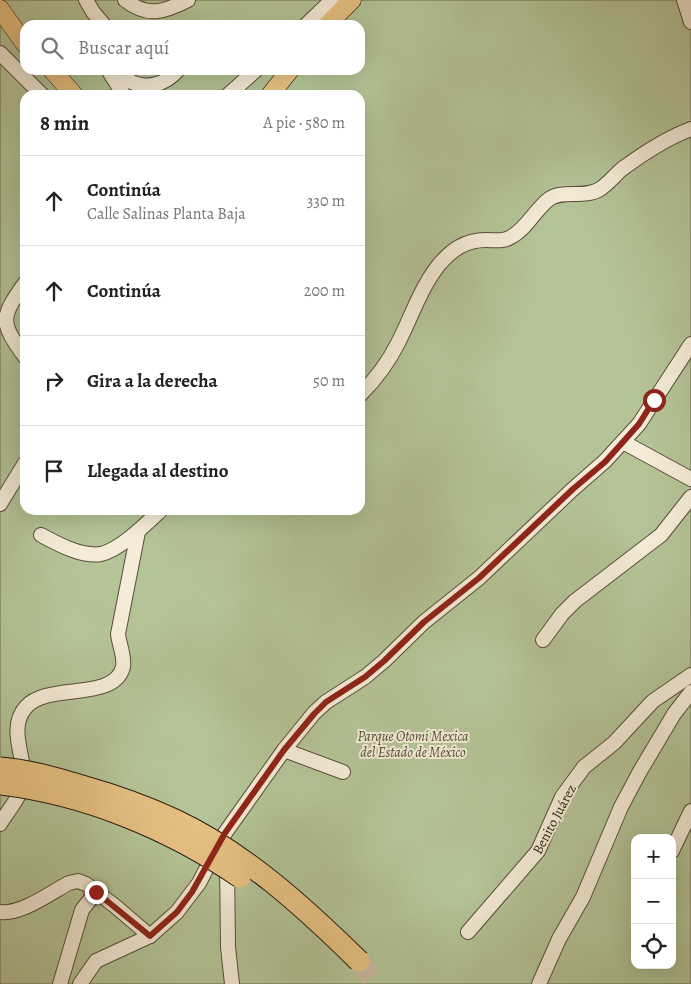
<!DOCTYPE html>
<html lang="es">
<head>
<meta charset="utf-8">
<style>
	:root { --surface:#fff; --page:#f6f6f6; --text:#222; --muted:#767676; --line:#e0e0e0 }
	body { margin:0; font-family:Alegreya,serif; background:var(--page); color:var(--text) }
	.controls { position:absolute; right:15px; bottom:15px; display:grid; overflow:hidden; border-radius:10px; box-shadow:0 5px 20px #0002 }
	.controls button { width:45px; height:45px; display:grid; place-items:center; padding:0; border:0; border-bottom:1px solid var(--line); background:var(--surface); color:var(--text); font:25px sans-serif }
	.stop { position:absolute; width:15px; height:15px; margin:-11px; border:4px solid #8f2418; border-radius:50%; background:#fff }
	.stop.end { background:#8f2418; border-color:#fff; box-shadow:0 1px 5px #0008 }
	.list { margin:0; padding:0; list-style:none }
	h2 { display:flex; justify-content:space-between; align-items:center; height:65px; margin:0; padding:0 20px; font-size:21px }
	h2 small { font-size:16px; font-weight:400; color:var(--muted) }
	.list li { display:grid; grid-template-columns:32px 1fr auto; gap:15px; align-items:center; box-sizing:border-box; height:90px; padding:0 20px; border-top:1px solid var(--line) }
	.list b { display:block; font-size:19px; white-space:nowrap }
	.list p { margin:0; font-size:16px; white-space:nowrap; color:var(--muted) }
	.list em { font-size:16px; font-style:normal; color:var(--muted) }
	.icon { flex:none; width:28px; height:28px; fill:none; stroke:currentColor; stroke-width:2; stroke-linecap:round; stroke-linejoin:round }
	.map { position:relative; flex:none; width:691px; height:984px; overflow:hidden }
	.search { position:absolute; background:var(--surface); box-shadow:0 5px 20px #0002; left:20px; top:20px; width:345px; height:55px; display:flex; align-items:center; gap:12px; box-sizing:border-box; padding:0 18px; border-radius:15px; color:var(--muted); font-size:19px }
	.panel { position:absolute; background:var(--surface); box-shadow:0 5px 20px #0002; left:20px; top:90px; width:345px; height:425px; border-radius:15px }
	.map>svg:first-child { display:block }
</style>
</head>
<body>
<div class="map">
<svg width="691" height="984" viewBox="0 0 691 984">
	<rect width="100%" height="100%" fill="#eee2c3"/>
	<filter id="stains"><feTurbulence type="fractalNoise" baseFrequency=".004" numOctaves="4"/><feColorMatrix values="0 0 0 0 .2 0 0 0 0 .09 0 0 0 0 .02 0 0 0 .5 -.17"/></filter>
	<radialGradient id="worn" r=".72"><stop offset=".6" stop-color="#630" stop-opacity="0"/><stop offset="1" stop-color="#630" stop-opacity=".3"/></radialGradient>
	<path fill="#b4c497" stroke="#6d7052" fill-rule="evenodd" d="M0,0h691v984h-691zM25,25h335v45h-335zM25,95h335v415h-335zM635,838h37v127h-37z"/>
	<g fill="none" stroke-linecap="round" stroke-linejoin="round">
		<polyline stroke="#c6ba9f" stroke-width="21" stroke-dasharray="21 11" stroke-linecap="butt" points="359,961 377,984"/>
		<g stroke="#584d3b" stroke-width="16">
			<g id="minor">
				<polyline points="86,0 93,12 104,25"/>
				<path d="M125,0c23,18 39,12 63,0"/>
				<polyline points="684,0 691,22"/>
				<polyline points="306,25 332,0"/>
				<polyline points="0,53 42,95"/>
				<polyline points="111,70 110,73 124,95"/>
				<path d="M116,70c4,3 8,7 12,10 18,11 38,4 50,-10"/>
				<polyline points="228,95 256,70"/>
				<path d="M25,283c-25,35 -25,39 0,74"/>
				<path d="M360,395c16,-16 28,-32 38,-52 13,-25 22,-54 40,-77 13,-16 27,-26 48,-26 10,0 16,2 25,-3 16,-9 24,-27 38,-38 14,-10 35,0 51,-10 8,-5 15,-14 22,-20 19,-14 47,-32 69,-40"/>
				<polyline points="623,442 691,479"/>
				<polyline points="0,504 25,463"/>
				<path d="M41,535c17,9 40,22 60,19 19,-4 46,-31 60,-44"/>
				<polyline points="543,640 562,614 575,601 661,535 691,497"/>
				<polyline points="284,750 343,772"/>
				<path d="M0,824c7,-12 19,-25 23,-39 5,-23 -17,-56 3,-78 22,-25 88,-5 97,-40 2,-10 -4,-23 -5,-33l20,-102"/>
				<polyline points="672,851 691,811"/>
				<polyline points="227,863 228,947 232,984"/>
				<path d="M0,912c21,3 50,-19 69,-29l9,-2 8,3 29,22 35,30"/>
				<polyline points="468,932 538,851 562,797 584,767 614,743 653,701 691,675"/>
				<polyline points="60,984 82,910 96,892"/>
				<polyline points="80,984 96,961 150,936 177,912 199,883 225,833 284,750 314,713 326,702 365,677 384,661 424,622 479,578 573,489 605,461 639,424 691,344"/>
				<polyline points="539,984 559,939 583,897 621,807 639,773 674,714 691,692"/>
			</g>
		</g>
		<g stroke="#261b0e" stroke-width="19">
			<g id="major">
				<polyline points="0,9 25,44"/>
				<polyline points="327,25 352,0"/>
				<polyline points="52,70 74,95"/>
				<polyline points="270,95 290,70"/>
			</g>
		</g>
		<use href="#minor" stroke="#f4ecd8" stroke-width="14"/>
		<use href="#major" stroke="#e7c182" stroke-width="18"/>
		<g stroke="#261b0e" stroke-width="23" stroke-linecap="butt">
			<g id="highway-bridge">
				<path d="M0,768c28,2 55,10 82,18 32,9 63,20 93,34 70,33 129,87 184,141"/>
				<path d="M0,784c85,10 170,45 240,93"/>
			</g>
		</g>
		<use href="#highway-bridge" stroke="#e7c182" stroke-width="21"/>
	</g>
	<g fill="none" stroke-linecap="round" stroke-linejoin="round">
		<polyline stroke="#8f2418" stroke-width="6" points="96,892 150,936 177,912 192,892 225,833 284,750 314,714 326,702 365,677 384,661 424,622 479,578 573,489 605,462 639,424 654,400"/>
	</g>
	<g text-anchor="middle" stroke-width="4" stroke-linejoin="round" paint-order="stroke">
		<g font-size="14" font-style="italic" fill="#514e37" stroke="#f4ecd8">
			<text x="413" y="741">Parque Otomí Mexica<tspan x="413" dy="16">del Estado de México</tspan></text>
		</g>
		<g font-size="14" fill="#261b0e" stroke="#f4ecd8">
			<text transform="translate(554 819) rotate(-62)" y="5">Benito Juárez</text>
		</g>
	</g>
	<rect width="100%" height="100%" filter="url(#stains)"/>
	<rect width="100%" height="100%" fill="url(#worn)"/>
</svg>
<div class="controls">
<button>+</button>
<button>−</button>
<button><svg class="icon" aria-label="locate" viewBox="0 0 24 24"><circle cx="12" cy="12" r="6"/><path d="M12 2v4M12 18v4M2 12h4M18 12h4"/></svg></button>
</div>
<div class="stop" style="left:654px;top:400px"></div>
<div class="stop end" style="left:96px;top:892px"></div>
<div class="search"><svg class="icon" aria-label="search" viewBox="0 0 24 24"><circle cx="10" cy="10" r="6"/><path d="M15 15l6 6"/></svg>Buscar aquí</div>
<section class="panel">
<h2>8 min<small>A pie · 580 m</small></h2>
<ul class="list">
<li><svg class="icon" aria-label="ahead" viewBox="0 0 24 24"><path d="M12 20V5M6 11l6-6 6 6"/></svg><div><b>Continúa</b><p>Calle Salinas Planta Baja</p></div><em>330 m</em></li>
<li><svg class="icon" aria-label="ahead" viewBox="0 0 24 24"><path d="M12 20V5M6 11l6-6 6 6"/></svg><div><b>Continúa</b></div><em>200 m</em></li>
<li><svg class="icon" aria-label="right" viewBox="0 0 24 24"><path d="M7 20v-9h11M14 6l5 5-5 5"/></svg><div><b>Gira a la derecha</b></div><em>50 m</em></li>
<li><svg class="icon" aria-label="arrive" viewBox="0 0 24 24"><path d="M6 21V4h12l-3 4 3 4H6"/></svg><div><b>Llegada al destino</b></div></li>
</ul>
</section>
</div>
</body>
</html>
